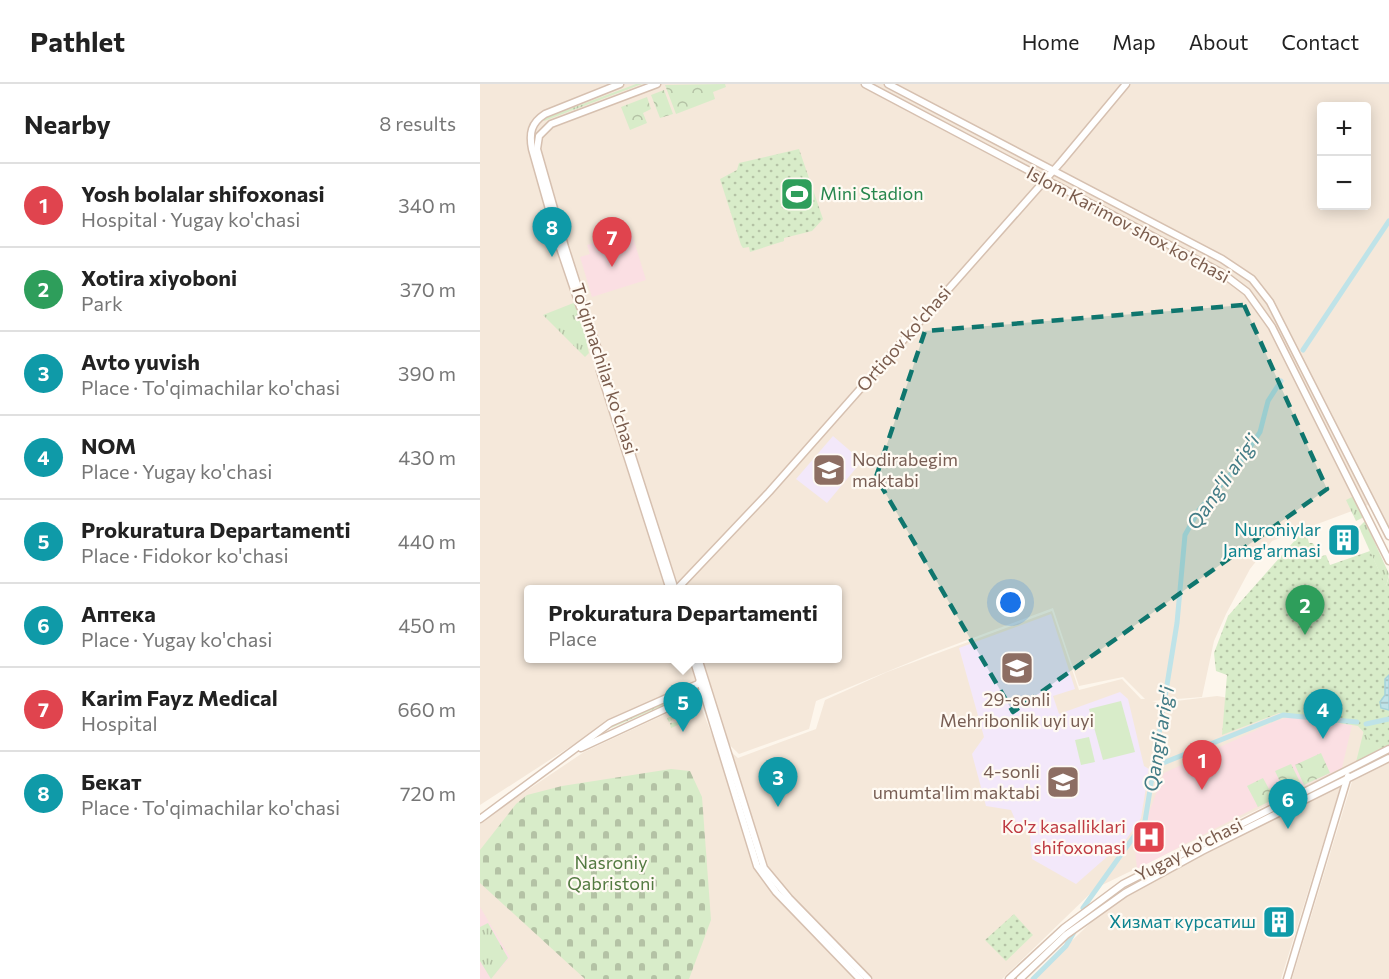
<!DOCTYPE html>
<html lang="en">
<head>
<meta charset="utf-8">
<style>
	:root { --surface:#fff; --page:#f6f6f6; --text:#222; --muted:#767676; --line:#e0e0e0; --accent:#e76f51 }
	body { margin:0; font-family:Commissioner,sans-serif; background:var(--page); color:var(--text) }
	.controls { position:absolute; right:18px; top:18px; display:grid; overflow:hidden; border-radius:6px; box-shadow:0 3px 15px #0003 }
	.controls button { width:54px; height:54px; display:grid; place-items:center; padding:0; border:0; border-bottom:2px solid var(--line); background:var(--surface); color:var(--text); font:30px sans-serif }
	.you { position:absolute; left:531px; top:519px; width:21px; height:21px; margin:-15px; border:4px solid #fff; border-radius:50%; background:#1a73e8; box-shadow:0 0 0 9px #1a73e833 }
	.badge { display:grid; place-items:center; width:39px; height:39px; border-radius:50%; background:var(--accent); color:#fff; font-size:20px; font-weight:700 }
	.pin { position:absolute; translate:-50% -50px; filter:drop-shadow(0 2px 3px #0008) }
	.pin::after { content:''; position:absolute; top:32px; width:21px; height:18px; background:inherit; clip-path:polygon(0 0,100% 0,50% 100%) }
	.popup { position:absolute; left:44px; top:501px; width:318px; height:78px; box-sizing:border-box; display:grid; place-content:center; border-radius:6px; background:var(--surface); filter:drop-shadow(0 2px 4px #0005); font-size:20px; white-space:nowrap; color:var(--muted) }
	.popup b { font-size:22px; color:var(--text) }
	.popup::after { content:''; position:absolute; left:50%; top:100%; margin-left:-12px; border:12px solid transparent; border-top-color:var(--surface) }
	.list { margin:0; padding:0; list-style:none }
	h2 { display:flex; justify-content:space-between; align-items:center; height:78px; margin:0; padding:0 24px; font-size:26px }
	h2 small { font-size:20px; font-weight:400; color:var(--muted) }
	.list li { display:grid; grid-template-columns:39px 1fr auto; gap:18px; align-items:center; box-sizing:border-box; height:84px; padding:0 24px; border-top:2px solid var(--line) }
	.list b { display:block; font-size:22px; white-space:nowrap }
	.list p { margin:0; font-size:20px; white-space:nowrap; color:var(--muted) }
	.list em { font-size:20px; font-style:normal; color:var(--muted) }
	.map { position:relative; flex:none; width:909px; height:895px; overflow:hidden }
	header { display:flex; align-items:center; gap:36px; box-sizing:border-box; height:84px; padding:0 30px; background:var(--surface); border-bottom:2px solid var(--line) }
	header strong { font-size:28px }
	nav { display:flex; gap:33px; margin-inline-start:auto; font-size:21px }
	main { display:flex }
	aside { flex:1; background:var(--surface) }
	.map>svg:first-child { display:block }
</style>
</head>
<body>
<header>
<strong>Pathlet</strong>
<nav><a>Home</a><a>Map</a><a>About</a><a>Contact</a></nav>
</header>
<main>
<aside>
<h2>Nearby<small>8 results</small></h2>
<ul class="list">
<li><span class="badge" style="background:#e0444e">1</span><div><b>Yosh bolalar shifoxonasi</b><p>Hospital · Yugay ko'chasi</p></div><em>340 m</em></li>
<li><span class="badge" style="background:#2e9e5b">2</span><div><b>Xotira xiyoboni</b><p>Park</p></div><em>370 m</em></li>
<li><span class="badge" style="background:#0f9aa8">3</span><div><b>Avto yuvish</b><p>Place · To'qimachilar ko'chasi</p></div><em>390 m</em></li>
<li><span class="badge" style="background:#0f9aa8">4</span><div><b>NOM</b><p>Place · Yugay ko'chasi</p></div><em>430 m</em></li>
<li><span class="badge" style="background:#0f9aa8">5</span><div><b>Prokuratura Departamenti</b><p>Place · Fidokor ko'chasi</p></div><em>440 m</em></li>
<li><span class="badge" style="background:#0f9aa8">6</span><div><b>Аптека</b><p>Place · Yugay ko'chasi</p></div><em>450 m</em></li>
<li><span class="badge" style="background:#e0444e">7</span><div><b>Karim Fayz Medical</b><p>Hospital</p></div><em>660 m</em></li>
<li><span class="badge" style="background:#0f9aa8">8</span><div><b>Бекат</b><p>Place · To'qimachilar ko'chasi</p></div><em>720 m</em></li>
</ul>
</aside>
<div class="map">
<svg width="909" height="895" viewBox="0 0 909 895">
	<defs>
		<pattern id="grass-tufts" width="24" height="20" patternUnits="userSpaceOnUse" patternTransform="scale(1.5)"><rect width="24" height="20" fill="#d8ecc9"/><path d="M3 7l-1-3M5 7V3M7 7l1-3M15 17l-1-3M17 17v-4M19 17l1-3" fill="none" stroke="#b4c2a5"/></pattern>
		<pattern id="forest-crowns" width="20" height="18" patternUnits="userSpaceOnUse" patternTransform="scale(1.5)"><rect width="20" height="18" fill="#d8ecc9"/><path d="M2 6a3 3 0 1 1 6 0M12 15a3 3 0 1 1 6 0" fill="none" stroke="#b4c2a5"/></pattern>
		<pattern id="cemetery-stones" width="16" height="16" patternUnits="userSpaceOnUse" patternTransform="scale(1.5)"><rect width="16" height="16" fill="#d8ecc9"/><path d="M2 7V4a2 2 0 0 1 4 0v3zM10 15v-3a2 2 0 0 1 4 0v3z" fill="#b4c2a5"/></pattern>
		<pattern id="park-dots" width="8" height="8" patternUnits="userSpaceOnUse" patternTransform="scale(1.5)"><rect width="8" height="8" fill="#d8ecc9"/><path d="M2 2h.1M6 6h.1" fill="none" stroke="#b4c2a5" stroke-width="1.8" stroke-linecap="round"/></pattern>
		<pattern id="water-rules" width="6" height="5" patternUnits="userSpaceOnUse" patternTransform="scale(1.5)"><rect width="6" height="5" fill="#bfe3e8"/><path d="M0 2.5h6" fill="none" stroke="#a0bbbe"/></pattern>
	</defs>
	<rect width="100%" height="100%" fill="#fdf6ec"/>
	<g fill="#f5e8da" fill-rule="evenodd">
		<path d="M0,0h909v443l-13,-25 -104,39 -22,28 -24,45 -12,27 -12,56 -50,4 8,2 57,-7 55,9 117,26v15l-293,142 -94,91h-522v-157l104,-70 114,-53 14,36 26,23 78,-29 9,-29 62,-28 165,-61 27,79 43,-11 19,20h4l-22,-22 -44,9 -26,-78 -123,46 -114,47 -7,28 -70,25 -24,-23 -19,-48 -83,36 -133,86zM842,22h44v100h-44zM49,506h309v68h-309z"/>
		<polygon points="909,674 909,895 812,895 874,691"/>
		<polygon points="862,698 801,895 552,895 627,823 677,790"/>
	</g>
	<g fill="#f3e8fa">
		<polygon points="353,352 382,377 347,419 316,395"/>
		<polygon points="571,530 595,605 573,612 579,630 640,608 648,615 664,682 669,685 661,734 645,757 596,800 552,775 550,750 536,738 531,726 506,722 492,670 504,653 479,564"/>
	</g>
	<g fill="#fbdfe3">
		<polygon points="151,147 166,196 112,213 100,173 110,170 107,161"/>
		<polygon points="810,633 872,641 862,684 775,724 657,785 655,765 684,689 796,637"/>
		<polygon points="0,823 30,873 11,895 0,895"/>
	</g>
	<g fill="url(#grass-tufts)">
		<polygon points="156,0 162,0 64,37 63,35"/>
		<polygon points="96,218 110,260 107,261 109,269 105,273 63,231"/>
		<polygon points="874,412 884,433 876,437 866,416"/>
		<polygon points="885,437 909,490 906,503 879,443"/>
		<polygon points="215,605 216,607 131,644 132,642"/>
		<polygon points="205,627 209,636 191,644 190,639 199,638 201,634 197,632 189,638 187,634"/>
		<polygon points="884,646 900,666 876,678"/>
		<polygon points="8,839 28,874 11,895 0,877 0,843"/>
	</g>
	<g fill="url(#forest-crowns)">
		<polygon points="245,0 246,3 233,8 235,15 196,30 185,1"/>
		<polygon points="184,6 193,30 180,34 171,11"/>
		<polygon points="167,13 171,25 163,29 167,39 150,46 141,23"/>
		<polygon points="841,669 850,689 824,701 815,681"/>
		<polygon points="811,680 822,702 778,723 767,702 783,694 789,705 801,700 795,687"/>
	</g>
	<polygon fill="url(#cemetery-stones)" points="191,685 210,687 222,713 231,836 209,895 105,895 0,799 0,766 36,720 47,711 82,702"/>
	<g fill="url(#park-dots)">
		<polygon points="319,65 343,135 332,147 304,154 304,157 270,168 269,163 263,164 261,161 240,95 257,86 259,79"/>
		<polygon points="825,445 829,459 833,459 839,473 846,471 850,481 890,467 906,502 909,492 909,661 900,666 878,642 799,629 742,651 747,591 736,587 734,569 748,532"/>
		<polygon points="534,830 553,851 526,877 505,856"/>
	</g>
	<g fill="#d8ecc9">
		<polygon points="320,91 330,124 313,129 303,96"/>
		<polygon points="641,617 655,668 623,676 609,625"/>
		<polygon points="609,653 615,678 601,681 595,656"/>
	</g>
	<polygon fill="url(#water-rules)" stroke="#a5d3da" stroke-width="1.5" points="909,591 909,626 901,624 900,618 905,611 905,595"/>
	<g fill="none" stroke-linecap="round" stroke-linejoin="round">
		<g stroke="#bfe3e8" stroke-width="5">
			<polyline points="823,266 909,137"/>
			<polyline points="886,640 909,635"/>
			<polyline points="673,683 803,631 877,638"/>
			<polyline points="603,824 665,737 697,539 705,451 719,426 757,383 780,348 788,317 801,297"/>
			<polyline points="553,895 586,862 594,848"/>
		</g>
		<g stroke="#d6c0b0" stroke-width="9">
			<g id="secondary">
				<polyline points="177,0 71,40 59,52 57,65 85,163 195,506"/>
				<polyline points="385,0 742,189 767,208 792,243 909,477"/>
				<polyline points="408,0 742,175 772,195 790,218 909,452"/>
				<path d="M100,223l-20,-59 -28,-99c-3,-16 -1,-26 13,-35l75,-30"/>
				<polyline points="120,287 190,506"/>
				<polyline points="196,506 289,408 581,78 646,0"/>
				<polyline points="213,574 277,782 296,808 380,895"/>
				<polyline points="218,574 284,784 309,814 388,895"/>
				<polyline points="101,664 226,606"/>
				<polyline points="0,735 130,639 218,600 221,595"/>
				<polyline points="529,895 584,844 643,800 909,665"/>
				<polyline points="540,895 586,851 645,809 722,767 909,674"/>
				<polyline points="807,895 868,692"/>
			</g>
		</g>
		<use href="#secondary" stroke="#fff" stroke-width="6"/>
	</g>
	<path fill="#0f766e" fill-opacity="0.2" stroke="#0f766e" stroke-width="4.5" stroke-dasharray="12 8" stroke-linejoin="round" d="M764,221l83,184 -314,223 -137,-235 49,-146z"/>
	<defs>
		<g id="stadium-square" transform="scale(1.725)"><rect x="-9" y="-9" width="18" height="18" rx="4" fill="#2e9e5b" stroke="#fffaf3"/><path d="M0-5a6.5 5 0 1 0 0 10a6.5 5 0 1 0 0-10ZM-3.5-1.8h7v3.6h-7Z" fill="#fff"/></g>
		<g id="school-square" transform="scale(1.725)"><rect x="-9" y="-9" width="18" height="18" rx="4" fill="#8d6e63" stroke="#fffaf3"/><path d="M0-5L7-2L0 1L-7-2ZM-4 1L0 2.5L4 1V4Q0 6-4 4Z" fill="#fff"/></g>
		<g id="building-square" transform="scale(1.725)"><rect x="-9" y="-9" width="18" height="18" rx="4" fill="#0f9aa8" stroke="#fffaf3"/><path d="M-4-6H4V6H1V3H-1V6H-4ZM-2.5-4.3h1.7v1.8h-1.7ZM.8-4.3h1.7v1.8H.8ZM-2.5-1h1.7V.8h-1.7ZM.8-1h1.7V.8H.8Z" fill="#fff"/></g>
		<g id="hospital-square" transform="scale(1.725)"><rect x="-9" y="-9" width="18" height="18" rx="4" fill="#e0444e" stroke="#fffaf3"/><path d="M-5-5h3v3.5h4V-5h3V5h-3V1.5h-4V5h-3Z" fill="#fff"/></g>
	</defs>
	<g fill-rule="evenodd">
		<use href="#stadium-square" x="317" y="110"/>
		<use href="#school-square" x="349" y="386"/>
		<use href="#building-square" x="864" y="456"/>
		<use href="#school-square" x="537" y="584"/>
		<use href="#school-square" x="583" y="698"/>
		<use href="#hospital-square" x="669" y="753"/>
		<use href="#building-square" x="799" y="838"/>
	</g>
	<g text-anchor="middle" stroke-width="4.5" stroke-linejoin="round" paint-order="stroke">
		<g font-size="18" fill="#27864d" stroke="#fffaf3" text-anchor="start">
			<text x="340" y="116">Mini Stadion</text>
		</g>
		<g font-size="18" fill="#7a5c4d" stroke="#fffaf3">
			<text transform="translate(648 141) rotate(28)" y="6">Islom Karimov shox ko'chasi</text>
			<text transform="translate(424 255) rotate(-49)" y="6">Ortiqov ko'chasi</text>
			<text transform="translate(124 285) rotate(72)" y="6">To'qimachilar ko'chasi</text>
			<text transform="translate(709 766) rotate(-27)" y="6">Yugay ko'chasi</text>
		</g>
		<g font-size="18" fill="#785e54" stroke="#fffaf3" text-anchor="start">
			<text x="372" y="382">Nodirabegim<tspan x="372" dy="21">maktabi</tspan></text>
			<text x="537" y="622" text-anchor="middle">29-sonli<tspan x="537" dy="21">Mehribonlik uyi uyi</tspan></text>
			<text x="560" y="694" text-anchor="end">4-sonli<tspan x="560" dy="21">umumta'lim maktabi</tspan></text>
		</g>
		<g font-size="18" fill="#0d838f" stroke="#fffaf3" text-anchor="end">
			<text x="841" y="452">Nuroniylar<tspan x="841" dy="21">Jamg'armasi</tspan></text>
			<text x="776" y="844">Хизмат курсатиш</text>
		</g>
		<g font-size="18" fill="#be3a42" stroke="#fffaf3" text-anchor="end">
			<text x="646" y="749">Ko'z kasalliklari<tspan x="646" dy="21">shifoxonasi</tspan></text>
		</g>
		<g font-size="18" fill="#537a41" stroke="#fffaf3">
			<text x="131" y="785">Nasroniy<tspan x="131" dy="21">Qabristoni</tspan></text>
		</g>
		<g font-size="20" font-style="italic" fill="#437c86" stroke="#fffaf3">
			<text transform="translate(743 398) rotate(-55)" y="7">Qang'li arig'i</text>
			<text transform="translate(679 655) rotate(-81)" y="7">Qangli arig'i</text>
		</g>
	</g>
</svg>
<div class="controls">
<button>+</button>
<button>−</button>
</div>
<div class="you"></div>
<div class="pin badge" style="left:722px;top:706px;background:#e0444e">1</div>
<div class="pin badge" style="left:825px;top:551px;background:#2e9e5b">2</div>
<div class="pin badge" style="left:298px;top:723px;background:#0f9aa8">3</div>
<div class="pin badge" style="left:843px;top:655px;background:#0f9aa8">4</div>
<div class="pin badge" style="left:203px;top:648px;background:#0f9aa8">5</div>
<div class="popup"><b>Prokuratura Departamenti</b>Place</div>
<div class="pin badge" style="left:808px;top:745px;background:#0f9aa8">6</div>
<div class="pin badge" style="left:132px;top:183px;background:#e0444e">7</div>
<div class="pin badge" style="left:72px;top:173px;background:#0f9aa8">8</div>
</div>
</main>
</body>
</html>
